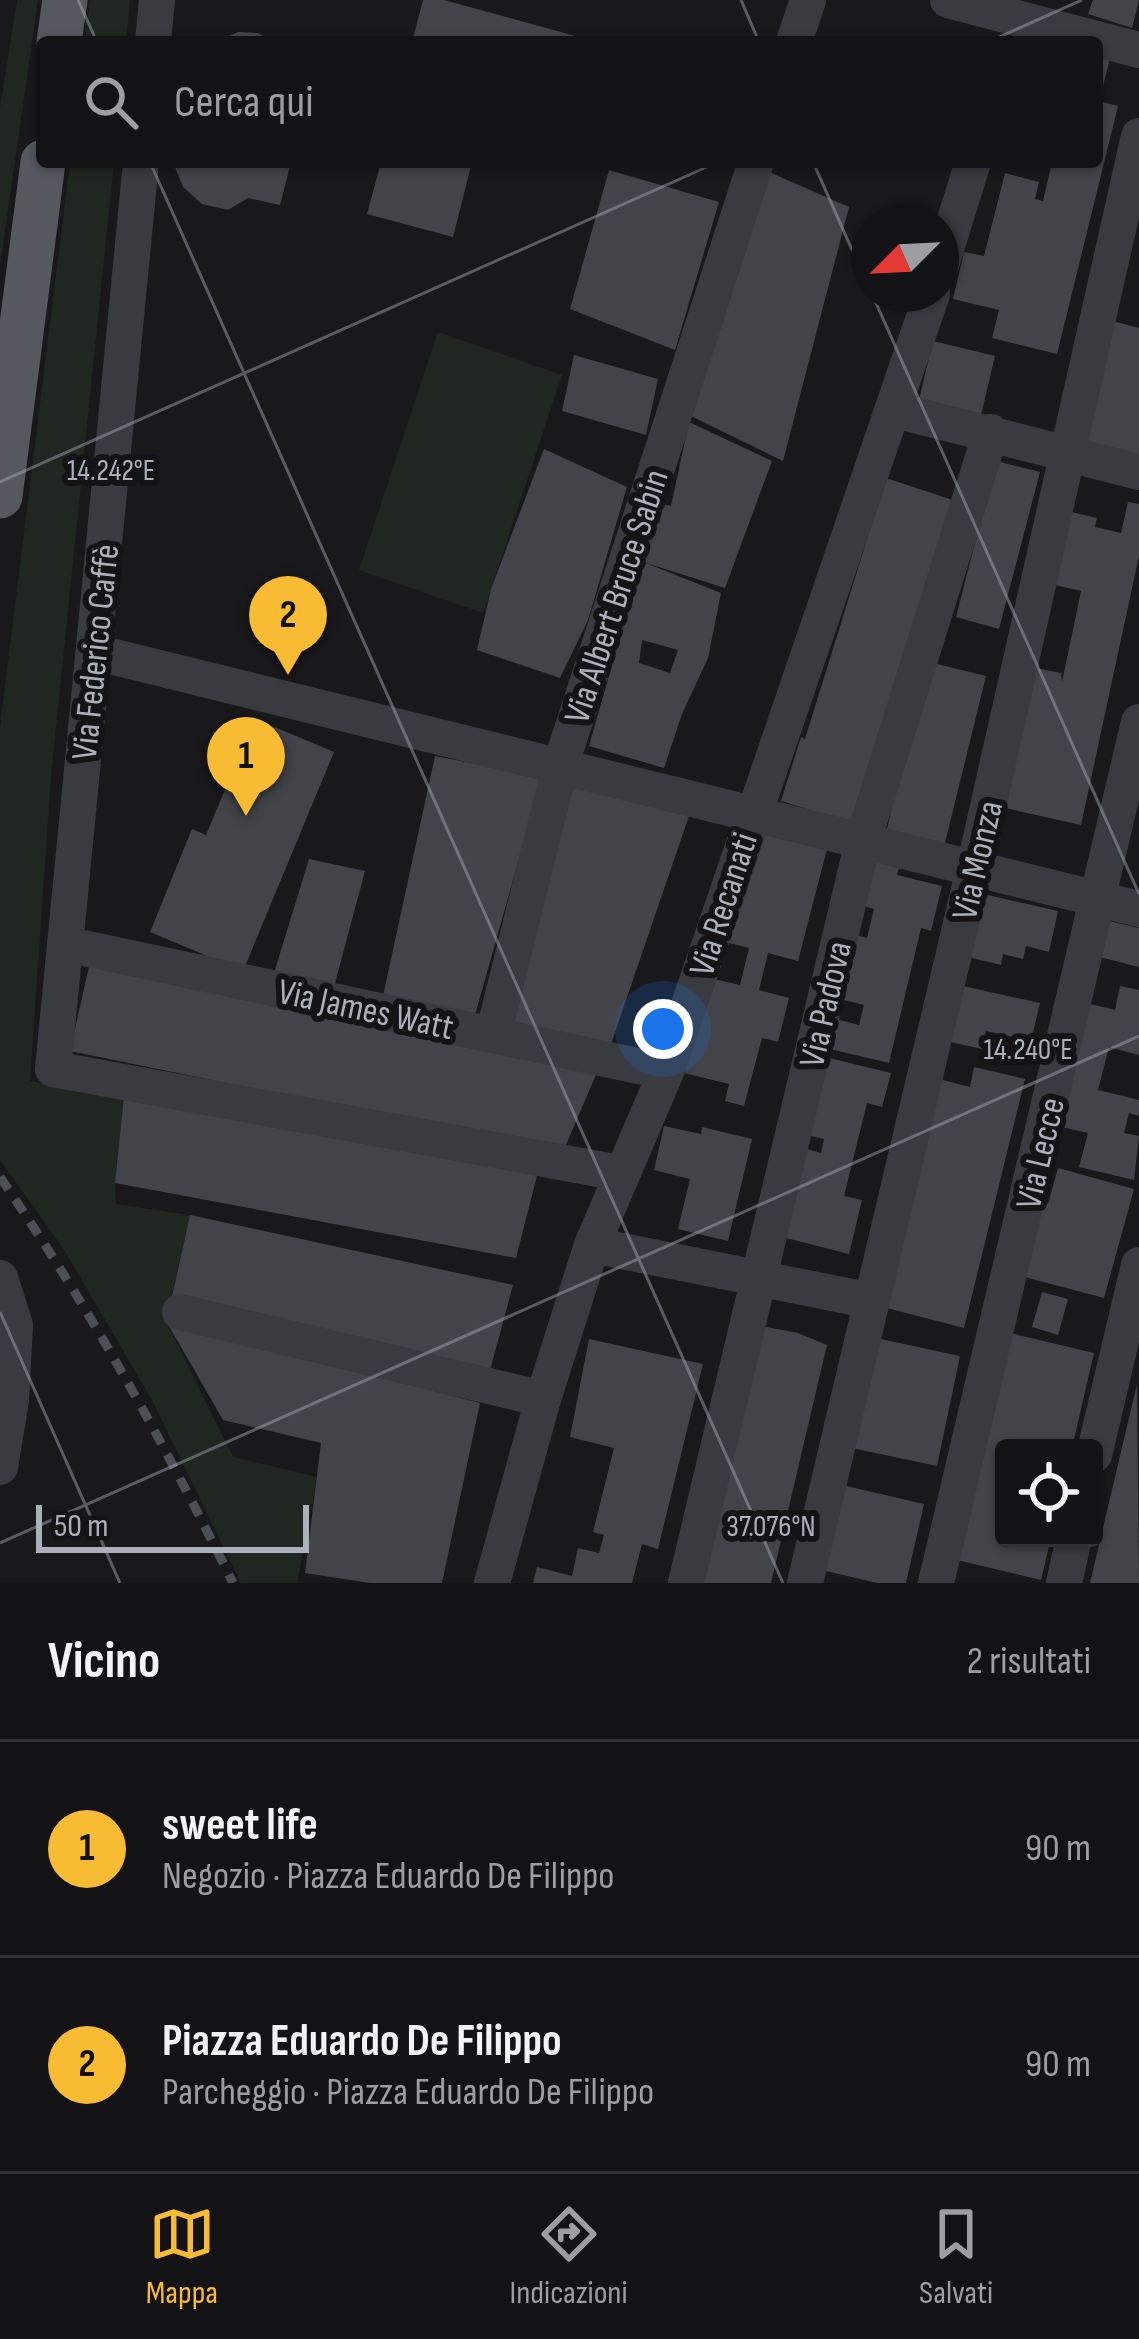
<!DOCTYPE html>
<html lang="it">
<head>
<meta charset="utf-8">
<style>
	:root { --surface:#131315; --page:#1c1c1e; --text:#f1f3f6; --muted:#9d9ea0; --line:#323234; --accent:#f8bb34 }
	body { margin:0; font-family:"Sofia Sans Condensed",sans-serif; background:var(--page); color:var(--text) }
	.controls { position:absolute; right:36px; bottom:36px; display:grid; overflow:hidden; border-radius:12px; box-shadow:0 3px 9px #0004 }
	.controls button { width:108px; height:108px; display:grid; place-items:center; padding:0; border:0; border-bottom:3px solid var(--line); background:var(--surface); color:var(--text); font:60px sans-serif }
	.compass { position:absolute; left:851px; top:204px; width:108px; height:108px; border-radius:50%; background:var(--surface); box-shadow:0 3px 9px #0004; rotate:246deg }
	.scale { position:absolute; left:36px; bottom:30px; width:273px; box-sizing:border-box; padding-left:12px; border:6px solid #abb0bb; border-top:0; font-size:33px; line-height:42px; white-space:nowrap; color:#abb0bb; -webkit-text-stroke:9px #141417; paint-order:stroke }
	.you { position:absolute; left:663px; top:1029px; width:42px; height:42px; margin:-30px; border:9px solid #fff; border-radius:50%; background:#1a73e8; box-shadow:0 0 0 18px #1a73e833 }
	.badge { display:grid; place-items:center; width:78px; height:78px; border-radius:50%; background:var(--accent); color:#111; font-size:39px; font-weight:700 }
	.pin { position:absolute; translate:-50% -99px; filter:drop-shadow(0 3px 6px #0008) }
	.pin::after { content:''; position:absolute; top:63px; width:42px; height:36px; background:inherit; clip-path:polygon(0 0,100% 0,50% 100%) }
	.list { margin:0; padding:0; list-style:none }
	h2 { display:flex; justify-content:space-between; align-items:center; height:156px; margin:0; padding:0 48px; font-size:51px }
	h2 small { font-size:39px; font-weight:400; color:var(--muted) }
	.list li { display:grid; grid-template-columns:78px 1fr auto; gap:36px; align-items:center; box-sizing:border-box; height:216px; padding:0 48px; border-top:3px solid var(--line) }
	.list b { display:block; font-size:45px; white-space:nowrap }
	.list p { margin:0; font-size:39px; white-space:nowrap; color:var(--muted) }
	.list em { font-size:39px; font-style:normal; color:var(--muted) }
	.icon { flex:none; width:66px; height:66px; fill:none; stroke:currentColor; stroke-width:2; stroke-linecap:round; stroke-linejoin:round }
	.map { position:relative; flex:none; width:1139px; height:1583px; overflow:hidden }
	.search { position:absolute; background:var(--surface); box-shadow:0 3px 9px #0004; left:36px; right:36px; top:36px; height:132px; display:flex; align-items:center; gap:30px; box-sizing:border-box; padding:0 42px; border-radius:12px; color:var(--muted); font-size:45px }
	.sheet { height:588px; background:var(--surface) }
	nav { display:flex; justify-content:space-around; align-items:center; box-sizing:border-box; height:168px; border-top:3px solid var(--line); background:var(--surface); font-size:33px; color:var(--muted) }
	nav a { display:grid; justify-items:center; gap:6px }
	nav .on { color:var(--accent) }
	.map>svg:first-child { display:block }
</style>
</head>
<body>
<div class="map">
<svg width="1139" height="1583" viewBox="0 0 1139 1583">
	<rect width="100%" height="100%" fill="#19191c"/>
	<g fill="#1f2720">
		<polygon points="17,0 38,0 0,267 0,108"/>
		<polygon points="90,0 130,0 126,42 85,42"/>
		<polygon points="70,162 114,162 51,776 30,1081 124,1096 115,1183 116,1204 190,1215 166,1321 233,1457 317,1477 297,1583 241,1583 152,1400 63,1248 0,1160 0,727"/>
		<polygon points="438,332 562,375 483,613 359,570"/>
	</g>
	<g fill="#434449" fill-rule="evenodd">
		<polygon points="423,0 444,0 597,42 412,42"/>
		<polygon points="1093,0 1139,0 1132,28 1088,14"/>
		<polygon points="238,32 258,33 275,42 190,42 191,36 220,40"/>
		<polygon points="1097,56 1110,59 1099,101 1118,106 1057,354 992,338 999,310 953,299 964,252 984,256 1005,173 1039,182 1035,199 1043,201 1052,162 1097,162"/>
		<polygon points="173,162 291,162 280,205 248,198 228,210 202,204 183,187"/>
		<polygon points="381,162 472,162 453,237 367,214"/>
		<polygon points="609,170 719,202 675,350 570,309"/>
		<polygon points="769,172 849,207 783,461 683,412"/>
		<polygon points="1109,320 1139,328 1139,456 1078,440"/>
		<polygon points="933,341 995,356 981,415 919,400"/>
		<polygon points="574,355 658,379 646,435 562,411"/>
		<path d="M689,422l83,39 -47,127 -82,-26 78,31 -13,65 -26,56 -18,54 -75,-22 69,-243 13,3zM642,640l36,10 -8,23 -31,-10z"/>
		<polygon points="544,449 627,487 588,620 560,678 477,650 491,589"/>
		<polygon points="996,461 1040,472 999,629 956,617"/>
		<polygon points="886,478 953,500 853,823 781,801 801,737 805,739"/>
		<polygon points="1128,502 1139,504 1139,556 1081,825 1001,807 1030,667 1061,673 1062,682 1081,591 1051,584 1067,511 1097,518 1095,527 1121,533"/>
		<polygon points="933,663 986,676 944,847 886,833 918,698"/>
		<polygon points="272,726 334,752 243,971 150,932 192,829 206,835 226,787 244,794"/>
		<polygon points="435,756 542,777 475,1015 383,996"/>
		<polygon points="567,782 690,813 611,1044 510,1023"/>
		<polygon points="762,832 827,849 798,961 768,953 759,990 789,998 778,1042 762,1038 744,1106 725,1101 729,1084 684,1073 714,979 740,985 749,948 726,942"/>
		<polygon points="869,853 901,860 897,875 942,886 931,931 921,928 889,1063 826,1048 832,1018 859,1025 864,1005 836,998 850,934 867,938 874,909 857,904"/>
		<polygon points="309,859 365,871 334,987 274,973"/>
		<polygon points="979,893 1058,911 1049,952 1026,946 1023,959 1003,954 1001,965 964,956"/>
		<polygon points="1104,920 1139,928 1139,967 1096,956"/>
		<polygon points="90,962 598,1070 563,1152 70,1051"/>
		<polygon points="963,986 1040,1003 1031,1041 986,1031 982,1049 950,1042"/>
		<polygon points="1120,986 1139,990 1139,1055 1109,1047 1098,1090 1139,1100 1139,1116 1129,1113 1124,1133 1139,1136 1134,1180 1079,1167 1088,1133 1057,1126 1086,1003 1115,1010"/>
		<polygon points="821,1056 891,1073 882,1107 867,1103 844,1196 862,1200 849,1254 778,1236 800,1147 821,1153 824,1139 802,1134"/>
		<polygon points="974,1067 1025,1079 964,1328 887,1308 939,1079 970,1087"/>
		<polygon points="124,1096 539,1168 516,1258 115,1183"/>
		<polygon points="664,1126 701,1134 702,1127 752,1139 728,1241 678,1229 690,1179 654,1170"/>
		<polygon points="1058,1168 1134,1189 1104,1298 1021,1276 1041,1202 1048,1204"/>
		<polygon points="190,1215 513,1285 489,1374 171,1301"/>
		<polygon points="1042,1292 1068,1299 1058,1335 1032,1327"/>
		<polygon points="166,1321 480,1403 442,1583 370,1583 305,1573 321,1443 223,1420"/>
		<polygon points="755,1325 798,1333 827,1345 771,1583 697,1583"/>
		<polygon points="1006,1332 1094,1353 1072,1448 1004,1448 1004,1538 1051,1538 1041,1580 953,1559"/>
		<polygon points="876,1338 960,1356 937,1466 842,1446"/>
		<polygon points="589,1339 703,1364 658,1549 642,1544 632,1583 533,1583 537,1567 572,1576 578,1548 599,1553 604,1535 593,1532 614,1448 570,1437"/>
		<polygon points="1137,1384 1139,1583 1090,1583 1111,1494"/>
		<polygon points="842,1485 924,1504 906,1583 877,1583 822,1570"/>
	</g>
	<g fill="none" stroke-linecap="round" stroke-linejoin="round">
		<g stroke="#3a3b41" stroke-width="36">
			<polyline points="948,0 1139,50"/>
			<polyline points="153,42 157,0"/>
			<polyline points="794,42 808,0"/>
			<polyline points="141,162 53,1069 620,1173"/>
			<polyline points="941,265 973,162"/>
			<polyline points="895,410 1139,472"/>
			<polyline points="94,652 1139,909"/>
			<polyline points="65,944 666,1072"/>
			<polyline points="493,1035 560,767 756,162"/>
			<polyline points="592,1245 872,1301"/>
			<polyline points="0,1278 15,1325 11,1400 0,1467"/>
			<polyline points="180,1312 543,1399"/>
			<polyline points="1094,1455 1139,1265"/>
			<polyline points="492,1583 543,1399 592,1245 666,1072 932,294"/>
			<polyline points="686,1583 863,841 991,432"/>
			<polyline points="805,1583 974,869 1139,136"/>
			<polyline points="936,1583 1139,722"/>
			<polyline points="1064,1583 1074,1538"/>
		</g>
		<g stroke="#565860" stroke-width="45">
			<polyline points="59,42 65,0"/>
			<polyline points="0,496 43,162"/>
		</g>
		<path stroke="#4d4f56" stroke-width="9" stroke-dasharray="15 12" stroke-linecap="butt" d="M0,1177c91,133 162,262 233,406"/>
	</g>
	<path fill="none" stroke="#abb0bb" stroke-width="3" stroke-opacity="0.45" d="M78,0l19,42M741,0l18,42M988,42l94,-42M150,162l633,1421M813,162l56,126M872,294l267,600M0,482l718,-320M0,1312l120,271M0,1543l1139,-507"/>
	<g text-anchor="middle" stroke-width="12" stroke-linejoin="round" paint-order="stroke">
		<g font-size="36" fill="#abb0bb" stroke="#141417">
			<text transform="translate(615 596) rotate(-72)" y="13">Via Albert Bruce Sabin</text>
			<text transform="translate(94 652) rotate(-84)" y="13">Via Federico Caffè</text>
			<text transform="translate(976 860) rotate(-77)" y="13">Via Monza</text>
			<text transform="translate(722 904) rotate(-72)" y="13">Via Recanati</text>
			<text transform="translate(824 1004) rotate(-77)" y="13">Via Padova</text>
			<text transform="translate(366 1008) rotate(12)" y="13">Via James Watt</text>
			<text transform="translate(1039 1153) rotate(-77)" y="13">Via Lecce</text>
		</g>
	</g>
	<g font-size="30" text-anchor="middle" fill="#abb0bb" stroke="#141417" stroke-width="12" stroke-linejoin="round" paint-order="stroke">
		<text x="111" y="480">14.242°E</text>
		<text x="1028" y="1059">14.240°E</text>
		<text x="771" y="1536">37.076°N</text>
	</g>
</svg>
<div class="controls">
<button><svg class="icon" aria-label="locate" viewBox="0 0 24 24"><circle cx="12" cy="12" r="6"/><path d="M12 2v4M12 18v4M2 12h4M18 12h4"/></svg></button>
</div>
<svg class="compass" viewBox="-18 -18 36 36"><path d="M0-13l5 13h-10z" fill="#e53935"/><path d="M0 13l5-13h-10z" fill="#9d9ea0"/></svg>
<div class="scale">50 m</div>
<div class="you"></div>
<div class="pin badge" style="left:246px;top:816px">1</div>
<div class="pin badge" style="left:288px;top:675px">2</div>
<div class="search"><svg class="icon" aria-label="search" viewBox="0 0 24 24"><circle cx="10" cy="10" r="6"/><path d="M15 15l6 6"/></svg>Cerca qui</div>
</div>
<section class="sheet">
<h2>Vicino<small>2 risultati</small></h2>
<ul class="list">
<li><span class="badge">1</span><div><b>sweet life</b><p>Negozio · Piazza Eduardo De Filippo</p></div><em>90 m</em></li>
<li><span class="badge">2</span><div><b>Piazza Eduardo De Filippo</b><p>Parcheggio · Piazza Eduardo De Filippo</p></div><em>90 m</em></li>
</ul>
</section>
<nav>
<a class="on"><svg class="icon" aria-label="map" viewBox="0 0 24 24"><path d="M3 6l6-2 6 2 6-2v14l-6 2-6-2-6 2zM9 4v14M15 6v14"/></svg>Mappa</a>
<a><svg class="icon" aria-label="directions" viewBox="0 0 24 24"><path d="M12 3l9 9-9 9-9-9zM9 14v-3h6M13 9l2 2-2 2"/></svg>Indicazioni</a>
<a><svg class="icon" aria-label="saved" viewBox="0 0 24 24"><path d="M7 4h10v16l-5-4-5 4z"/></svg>Salvati</a>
</nav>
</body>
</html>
